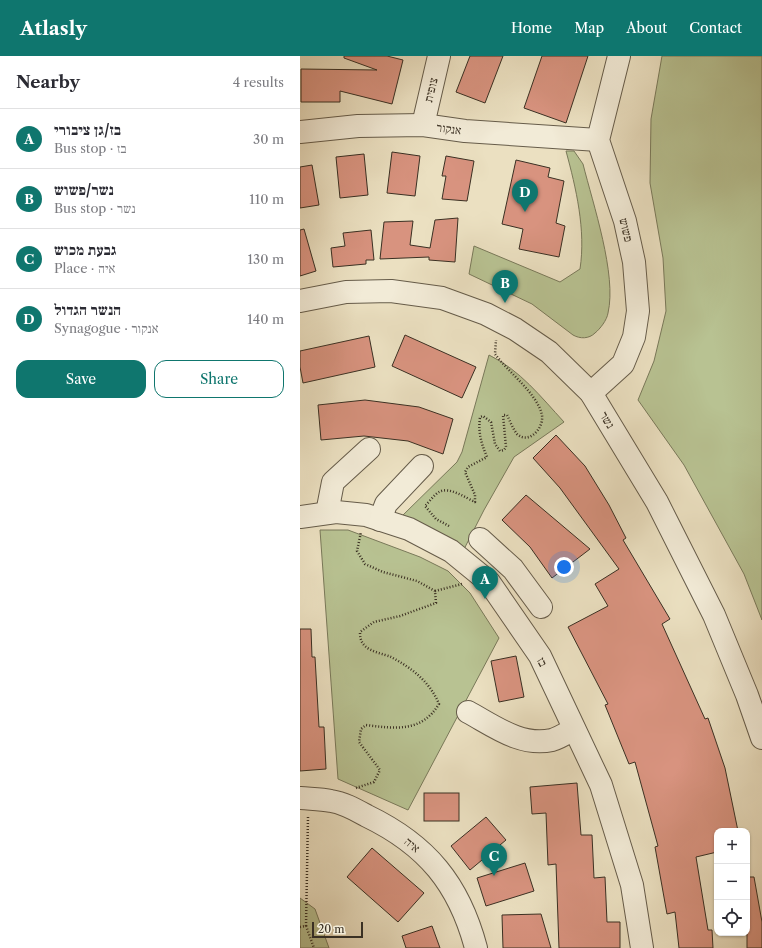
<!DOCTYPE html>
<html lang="en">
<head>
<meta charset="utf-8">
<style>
	:root { --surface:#fff; --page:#f7f7f7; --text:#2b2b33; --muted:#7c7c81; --line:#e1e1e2; --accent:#0f766e }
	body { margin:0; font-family:"Libre Caslon Text","Frank Ruhl Libre",serif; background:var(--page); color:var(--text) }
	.controls { position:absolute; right:12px; bottom:12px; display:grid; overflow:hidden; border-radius:8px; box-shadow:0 1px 3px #0004 }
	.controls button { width:36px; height:36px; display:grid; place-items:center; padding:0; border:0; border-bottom:1px solid var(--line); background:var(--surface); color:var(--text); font:20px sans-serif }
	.scale { position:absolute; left:12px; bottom:10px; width:51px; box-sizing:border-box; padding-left:4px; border:2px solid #3a3023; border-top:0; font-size:11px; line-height:14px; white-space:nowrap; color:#3a3023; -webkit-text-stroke:3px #f2ebd7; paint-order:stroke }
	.you { position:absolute; left:264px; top:511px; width:14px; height:14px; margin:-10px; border:3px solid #fff; border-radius:50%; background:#1a73e8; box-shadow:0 0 0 6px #1a73e833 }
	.badge { display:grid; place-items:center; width:26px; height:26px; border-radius:50%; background:var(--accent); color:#fff; font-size:13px; font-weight:700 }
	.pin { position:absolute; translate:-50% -33px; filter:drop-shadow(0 1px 2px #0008) }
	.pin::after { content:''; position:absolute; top:21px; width:14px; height:12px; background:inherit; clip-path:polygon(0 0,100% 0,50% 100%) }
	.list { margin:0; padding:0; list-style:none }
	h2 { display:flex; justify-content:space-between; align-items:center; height:52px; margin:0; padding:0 16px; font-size:17px }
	h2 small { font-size:13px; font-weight:400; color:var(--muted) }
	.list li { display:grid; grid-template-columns:26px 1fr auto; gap:12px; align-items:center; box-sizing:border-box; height:60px; padding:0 16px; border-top:1px solid var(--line) }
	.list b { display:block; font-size:15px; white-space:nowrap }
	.list p { margin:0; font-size:13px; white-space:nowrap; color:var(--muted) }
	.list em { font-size:13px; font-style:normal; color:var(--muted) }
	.actions { display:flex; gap:8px; padding:12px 16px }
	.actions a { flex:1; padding:9px 0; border:1px solid var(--accent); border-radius:12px; text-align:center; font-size:14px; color:var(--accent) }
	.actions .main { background:var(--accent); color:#fff }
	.icon { flex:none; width:22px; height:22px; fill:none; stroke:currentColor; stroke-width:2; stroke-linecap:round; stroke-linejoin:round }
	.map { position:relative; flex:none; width:462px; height:892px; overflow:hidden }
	header { display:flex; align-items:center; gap:24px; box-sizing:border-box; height:56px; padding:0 20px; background:var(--accent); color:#fff }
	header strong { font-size:19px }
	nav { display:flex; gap:22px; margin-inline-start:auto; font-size:14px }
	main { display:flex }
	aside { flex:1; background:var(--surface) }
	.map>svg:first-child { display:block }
</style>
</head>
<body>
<header>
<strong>Atlasly</strong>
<nav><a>Home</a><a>Map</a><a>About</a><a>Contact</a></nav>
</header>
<main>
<aside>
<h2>Nearby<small>4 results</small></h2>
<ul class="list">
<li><span class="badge">A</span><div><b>בז/גן ציבורי</b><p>Bus stop · בז</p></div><em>30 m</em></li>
<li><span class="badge">B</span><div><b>נשר/פשוש</b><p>Bus stop · נשר</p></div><em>110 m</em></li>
<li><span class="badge">C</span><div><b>גבעת מכוש</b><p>Place · איה</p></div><em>130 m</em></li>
<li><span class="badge">D</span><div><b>הנשר הגדול</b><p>Synagogue · אנקור</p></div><em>140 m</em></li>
</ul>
<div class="actions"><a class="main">Save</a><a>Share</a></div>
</aside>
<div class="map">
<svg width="462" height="892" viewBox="0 0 462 892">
	<rect width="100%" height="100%" fill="#ebe0c1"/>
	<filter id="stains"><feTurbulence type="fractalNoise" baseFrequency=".005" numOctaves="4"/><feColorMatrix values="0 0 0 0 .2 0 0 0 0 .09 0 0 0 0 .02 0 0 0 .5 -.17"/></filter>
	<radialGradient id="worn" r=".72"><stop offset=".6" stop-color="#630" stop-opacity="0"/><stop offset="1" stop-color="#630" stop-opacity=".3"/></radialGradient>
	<g fill="#b8c292" stroke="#79795a">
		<polygon points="362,0 462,0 462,564 444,518 384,409 338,344 354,305 366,255 363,202 350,127 351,63"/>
		<path d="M266,95h8l9,13c10,40 34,111 25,149 -1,7 -8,16 -13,20 -6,6 -15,6 -22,2l-41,-31 -63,-30 5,-28 86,36 20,-13c6,-39 -4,-81 -14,-118z"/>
		<path d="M189,299c31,15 52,42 75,67l-50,35 -30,53 -24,47 -58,-41 55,-54 5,-10z"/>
		<polygon points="20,474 48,474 120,501 148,515 170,537 199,582 108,754 38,723"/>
		<polygon points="0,842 15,853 29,892 0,892"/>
	</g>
	<g fill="#d8937f" stroke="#3a3023">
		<polygon points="44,0 87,0 103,4 92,48 40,35 40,46 1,46 1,13 77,14 44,2"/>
		<polygon points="170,0 203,0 185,47 156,36"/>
		<polygon points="242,0 288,0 266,67 224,52"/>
		<polygon points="92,96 120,100 115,140 87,137"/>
		<polygon points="64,98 68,139 40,142 36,101"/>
		<polygon points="146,100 174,105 167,145 142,143 146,120 142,120"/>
		<polygon points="216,104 250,112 248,121 264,125 256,167 265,170 259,201 219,193 223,173 202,168"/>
		<polygon points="12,109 19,149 0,152 0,111"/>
		<polygon points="158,162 155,206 129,204 129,201 80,203 84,166 113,165 110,189 130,192 135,164"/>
		<polygon points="4,173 16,215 0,220 0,174"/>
		<polygon points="71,174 74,204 66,204 66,208 33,211 31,192 45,190 43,177"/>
		<polygon points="105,279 176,311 162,342 92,310"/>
		<polygon points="69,280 75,311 3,327 0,311 0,295"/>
		<polygon points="65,344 119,351 153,363 143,398 108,385 64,380 21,384 18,349"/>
		<polygon points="256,379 285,410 309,449 326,482 323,484 370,563 362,568 405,663 408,662 425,712 438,775 417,775 417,796 396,801 408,874 412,874 413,892 379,892 375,856 367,858 355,791 358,790 335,706 329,708 305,649 308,648 268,571 308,550 295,528 319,513 260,432 233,402"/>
		<polygon points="226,439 290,493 252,522 230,491 202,464"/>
		<polygon points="0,573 11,573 12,601 15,601 19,671 24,671 26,713 0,715"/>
		<polygon points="216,600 224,641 199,646 191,605"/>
		<polygon points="277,727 281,779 292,779 294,822 305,821 307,866 320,866 320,892 259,892 256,808 248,809 246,757 232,758 230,731"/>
		<rect x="124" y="737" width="35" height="28"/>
		<polygon points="186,761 206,784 170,814 151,790"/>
		<polygon points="72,792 124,837 98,866 47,821"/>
		<polygon points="225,807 234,835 186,850 177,822"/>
		<polygon points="447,821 454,821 462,866 462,892 447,892"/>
		<polygon points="241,858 251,892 203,892 202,859"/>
		<polygon points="132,870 140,892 106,892 102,880"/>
	</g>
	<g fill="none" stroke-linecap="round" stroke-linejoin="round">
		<g stroke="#665c4a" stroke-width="24">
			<g id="minor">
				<polyline points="123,69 139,0"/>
				<polyline points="0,76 58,70 123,69 165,75 298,84"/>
				<polyline points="0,245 46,236 91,235 142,242 186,258 215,273 249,296 291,337 357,446 414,559 447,639 462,682"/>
				<polyline points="291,337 323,308 334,281 338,255 334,206 325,165 298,84 319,0"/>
				<polyline points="27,457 33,426 69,393"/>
				<polyline points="0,461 36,456 66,459 109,473 151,495 189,526 240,600 301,729 332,829 342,892"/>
				<polyline points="80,464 86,448 122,410"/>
				<polyline points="180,483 213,513 241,551"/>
				<path d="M168,656c26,14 53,35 84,28 7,-2 15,-7 22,-11"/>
				<path d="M0,742c10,1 21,1 31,3 13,2 25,9 36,15 60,29 92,68 109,132"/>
			</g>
		</g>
		<g stroke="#3a3023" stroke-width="2.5" stroke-dasharray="1 2" stroke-linecap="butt">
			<path d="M149,470l-13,-7 -11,-13c4,-4 9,-11 14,-14 10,-6 27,6 36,10v-7l-10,-23 3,-5 19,-10c-6,-14 -9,-25 -7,-40l3,-1 8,6 4,22 5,7 4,-1 2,-3 -3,-32h4c3,6 6,14 10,19 12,11 27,-6 25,-19 -5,-22 -34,-43 -47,-61l1,-14"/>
			<polyline points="135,535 162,528"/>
			<path d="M56,732l18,-6 6,-12 -21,-28 2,-13 5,-4c30,4 56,7 73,-21 -9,-22 -27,-36 -48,-47 -7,-3 -20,-5 -26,-11 -4,-4 -5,-8 -5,-14l14,-10 26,-6 36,-13 -1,-12 -18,-10 -34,-9 -18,-8 -8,-13 4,-19"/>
			<polyline points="6,870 8,761"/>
			<polyline points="0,871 6,870 14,892"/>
		</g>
		<use href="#minor" stroke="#f2ebd7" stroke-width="22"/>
	</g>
	<g text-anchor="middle" stroke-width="3" stroke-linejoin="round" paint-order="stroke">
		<g font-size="12" fill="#3a3023" stroke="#f2ebd7">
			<text transform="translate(131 34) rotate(-77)" y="4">צופית</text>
			<text transform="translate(149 73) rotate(8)" y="4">אנקור</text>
			<text transform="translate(326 174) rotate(76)" y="4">פשוש</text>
			<text transform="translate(307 364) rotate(59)" y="4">נשר</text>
			<text transform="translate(242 606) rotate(63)" y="4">בז</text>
			<text transform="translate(112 789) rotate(39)" y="4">איה</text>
		</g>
	</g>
	<rect width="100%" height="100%" filter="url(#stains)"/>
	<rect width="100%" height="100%" fill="url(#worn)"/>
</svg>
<div class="controls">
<button>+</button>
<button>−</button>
<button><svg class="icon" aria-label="locate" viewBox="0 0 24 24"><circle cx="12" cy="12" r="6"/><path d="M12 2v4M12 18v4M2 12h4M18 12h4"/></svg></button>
</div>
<div class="scale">20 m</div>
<div class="you"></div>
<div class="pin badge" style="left:185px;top:543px">A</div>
<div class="pin badge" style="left:205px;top:247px">B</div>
<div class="pin badge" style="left:194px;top:820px">C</div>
<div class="pin badge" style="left:225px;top:156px">D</div>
</div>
</main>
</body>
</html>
